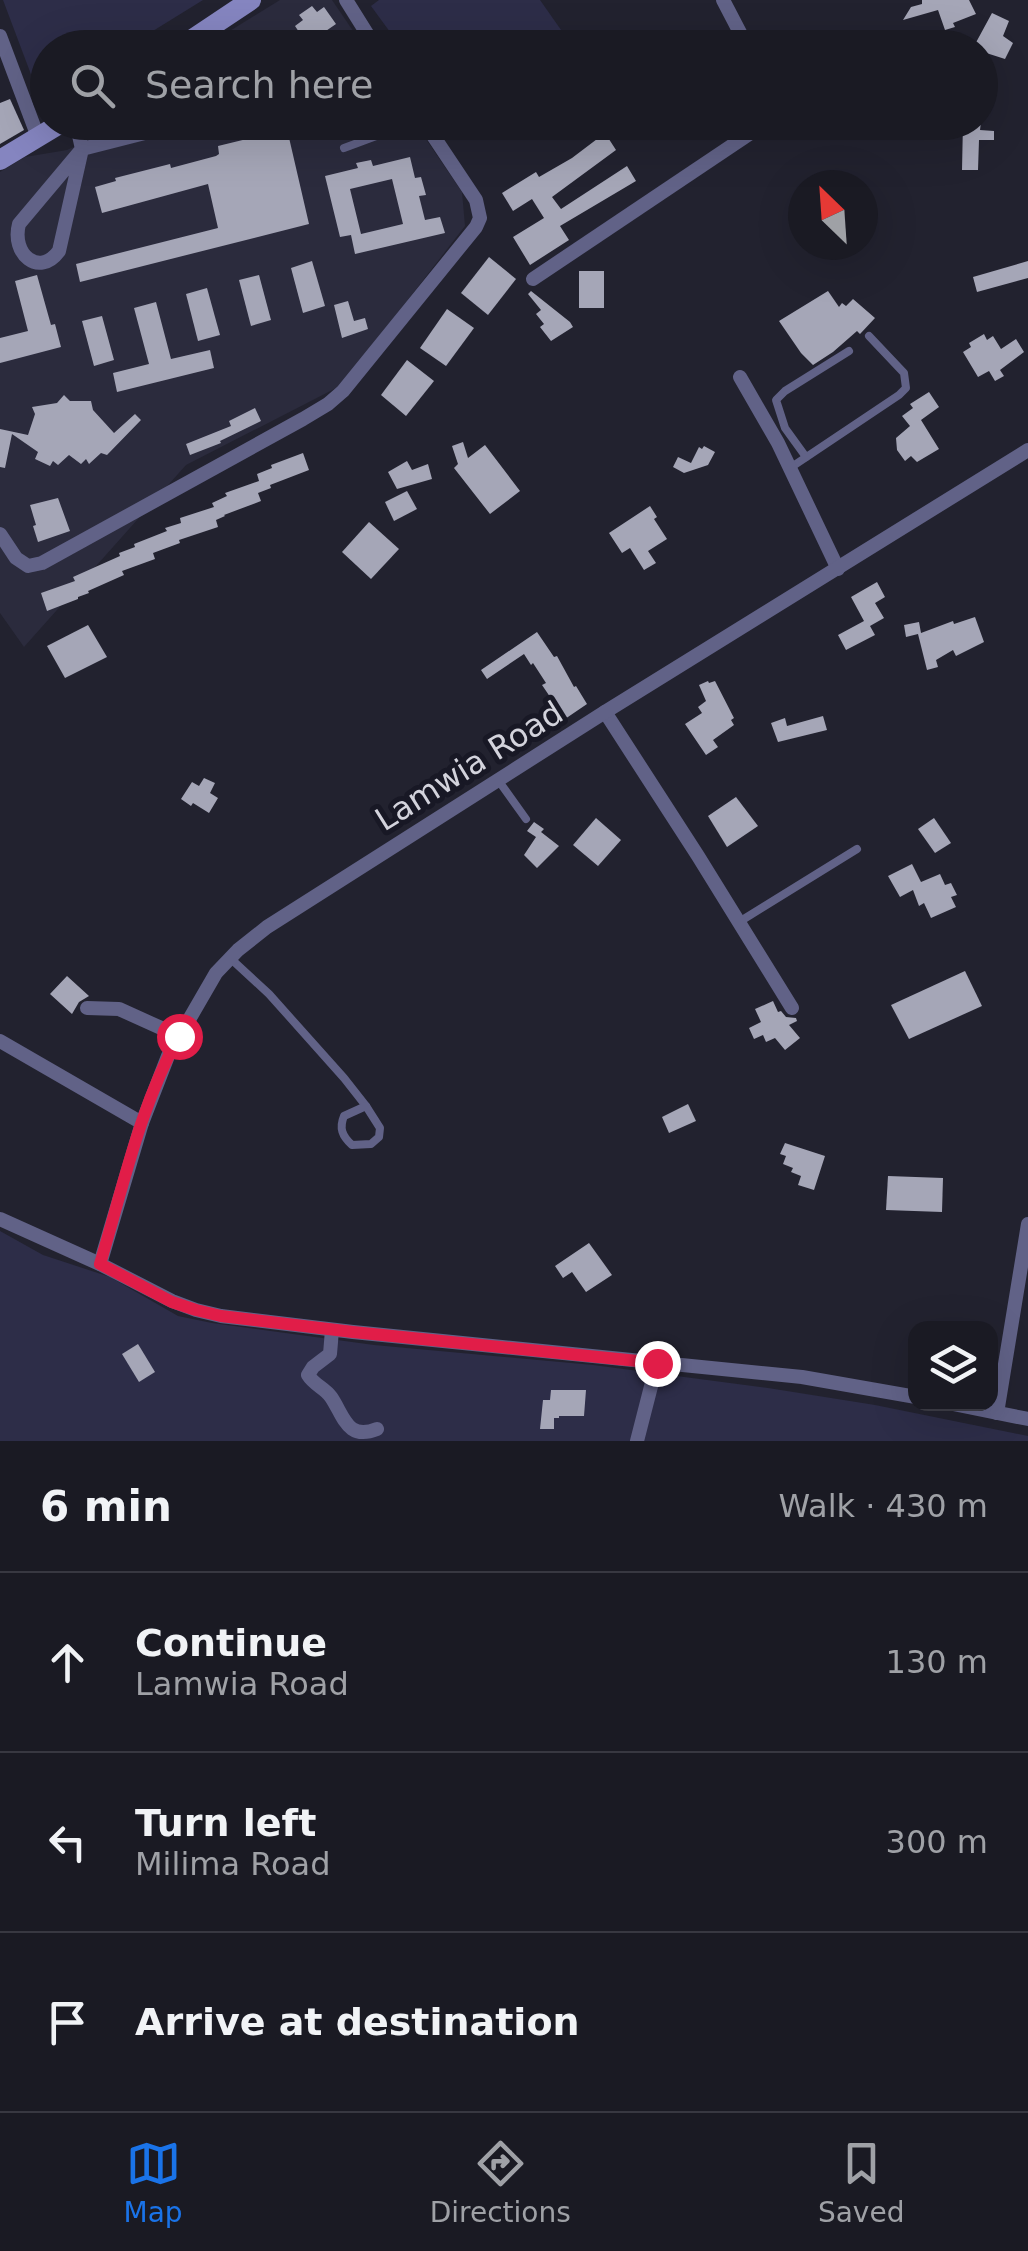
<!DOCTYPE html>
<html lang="en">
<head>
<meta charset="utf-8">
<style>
	:root { --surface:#1a1a23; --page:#23232b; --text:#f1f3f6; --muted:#9fa1a6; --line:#383841; --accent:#1a73e8 }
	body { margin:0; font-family:"DejaVu Sans",sans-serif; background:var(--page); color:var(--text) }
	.controls { position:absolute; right:30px; bottom:30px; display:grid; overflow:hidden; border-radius:20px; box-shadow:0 10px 40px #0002 }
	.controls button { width:90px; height:90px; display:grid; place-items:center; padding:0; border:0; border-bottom:2px solid var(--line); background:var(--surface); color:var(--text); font:50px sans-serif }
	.compass { position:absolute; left:788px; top:170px; width:90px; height:90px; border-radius:50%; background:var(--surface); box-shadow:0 10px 40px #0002; rotate:335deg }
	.stop { position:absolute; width:30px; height:30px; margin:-22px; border:8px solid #e11d48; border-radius:50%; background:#fff }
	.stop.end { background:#e11d48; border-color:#fff; box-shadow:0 2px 10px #0008 }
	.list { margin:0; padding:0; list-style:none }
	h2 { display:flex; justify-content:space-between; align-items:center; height:130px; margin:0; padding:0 40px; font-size:42px }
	h2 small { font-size:32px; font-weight:400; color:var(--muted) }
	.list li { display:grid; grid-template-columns:65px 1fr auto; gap:30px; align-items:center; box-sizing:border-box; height:180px; padding:0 40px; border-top:2px solid var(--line) }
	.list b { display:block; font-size:38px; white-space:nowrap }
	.list p { margin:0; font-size:32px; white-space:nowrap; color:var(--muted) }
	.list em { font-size:32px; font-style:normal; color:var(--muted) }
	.icon { flex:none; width:55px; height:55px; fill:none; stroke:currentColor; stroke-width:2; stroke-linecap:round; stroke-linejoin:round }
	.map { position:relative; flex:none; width:1028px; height:1441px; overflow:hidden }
	.search { position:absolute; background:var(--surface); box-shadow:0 10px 40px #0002; left:30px; right:30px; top:30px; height:110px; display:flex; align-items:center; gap:25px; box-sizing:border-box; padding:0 35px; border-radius:55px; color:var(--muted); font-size:38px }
	.sheet { height:670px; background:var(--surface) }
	nav { display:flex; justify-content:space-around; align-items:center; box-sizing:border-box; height:140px; border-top:2px solid var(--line); background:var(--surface); font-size:28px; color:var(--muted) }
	nav a { display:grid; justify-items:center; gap:5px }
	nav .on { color:var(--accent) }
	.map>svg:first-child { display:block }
</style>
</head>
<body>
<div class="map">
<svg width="1028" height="1441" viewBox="0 0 1028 1441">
	<rect width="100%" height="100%" fill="#22222f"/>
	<g fill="#2b2b3d">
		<polygon points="280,0 332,0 364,47 209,48 212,42"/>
		<polygon points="124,123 415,123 462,192 465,226 342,385 186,465 24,647 0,613 0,172 25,157 67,150"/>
	</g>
	<g fill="#2d2d48">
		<polygon points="3,0 203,0 127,47 48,48 47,97 41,101"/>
		<polygon points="379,0 540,0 573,47 401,47 371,6"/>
		<polygon points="0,1231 43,1255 110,1277 178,1316 212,1323 374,1345 593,1365 768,1388 875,1405 1028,1436 1028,1441 0,1441"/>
	</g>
	<g fill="#a5a6b7" fill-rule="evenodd">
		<polygon points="922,0 969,0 976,14 953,23 955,27 945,30 938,10 903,20 911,7 922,4"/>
		<polygon points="312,6 317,12 324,7 336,24 307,44 295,26 303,20 299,15"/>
		<polygon points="992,13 1009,21 1003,36 1013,43 1005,59 980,51 980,48 973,48"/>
		<polygon points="10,99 24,130 0,144 0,103"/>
		<polygon points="963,122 981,122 980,130 994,131 994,140 979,140 978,170 962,170"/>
		<polygon points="287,129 309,224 80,282 76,264 218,228 208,184 102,213 95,187 116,181 115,178 170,164 171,168 216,156 219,154 218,146"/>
		<polygon points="605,133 616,150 552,197 561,209 627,166 636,181 560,226 569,240 530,265 513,237 544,218 532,199 513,211 502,193 536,172 539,177 572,158"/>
		<path d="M410,157l5,21 6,-1 5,18 -7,1 6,24 15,-3 5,16 -90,21 -4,-19 -11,2 -15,-61 33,-8 -2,-5 15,-3 2,6zM392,179l11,45 -42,10 -11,-45z"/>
		<polygon points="489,257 516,279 488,315 461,293"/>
		<polygon points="312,261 325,306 303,313 291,268"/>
		<polygon points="1028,261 1028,278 977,292 973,277"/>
		<rect x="579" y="271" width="25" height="37"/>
		<polygon points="37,275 51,325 55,324 61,347 0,363 0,338 28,331 15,281"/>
		<polygon points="259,275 271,320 251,326 239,280"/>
		<polygon points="207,288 220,335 198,341 186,294"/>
		<polygon points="531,291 570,322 573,327 551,341 540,327 544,324 536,314 541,310 528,294"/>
		<polygon points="828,291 839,307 842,303 846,306 853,299 875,318 860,334 857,331 833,352 813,365 801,353 779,321"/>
		<polygon points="348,301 354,321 365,318 368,329 342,338 334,305"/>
		<polygon points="156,302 171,359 210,350 214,368 117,392 113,373 149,364 134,308"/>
		<polygon points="447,309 474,328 446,366 420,348"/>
		<polygon points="102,316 114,360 94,366 82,321"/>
		<polygon points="984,334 987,340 993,336 1001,349 1016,339 1024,352 1000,370 1004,376 995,381 989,371 978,377 963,352 971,347 969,343"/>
		<polygon points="407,360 434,381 406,416 381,395"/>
		<polygon points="929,392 939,407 921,420 939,449 917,462 911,456 905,461 897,450 896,438 910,426 902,416 913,408 910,404"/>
		<polygon points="64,395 70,401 91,401 93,410 114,433 135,414 141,420 107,455 101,453 89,464 86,459 81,464 69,455 58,465 53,461 50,466 35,459 38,452 12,434 5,468 0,467 0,429 28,435 35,414 32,407 57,403"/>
		<polygon points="255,408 261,421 220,441 221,443 190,455 186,444 231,426 229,421"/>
		<polygon points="463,442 468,458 485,445 520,491 490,514 454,468 458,464 452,446"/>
		<polygon points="704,446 715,452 708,465 684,473 673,467 678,457 691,463 699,447 702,449"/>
		<polygon points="303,453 309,470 270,485 271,488 258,493 261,501 224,515 225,516 216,520 218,527 179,540 180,543 153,553 155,559 122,571 124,575 88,591 89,593 78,597 78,599 47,611 41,593 75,581 73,577 120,556 119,553 135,547 134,544 167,531 165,528 181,523 180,518 214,507 212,503 227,496 225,493 259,481 257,474 272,468 271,465"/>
		<polygon points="407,461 412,470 428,464 432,479 397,489 388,472"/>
		<polygon points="407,491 417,509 394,521 385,502"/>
		<polygon points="58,498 70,531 38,542 33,526 36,525 30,505"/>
		<polygon points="650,506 657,517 654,519 667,539 648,551 656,563 644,570 630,548 622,553 609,533"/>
		<polygon points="369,522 399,549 371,579 342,552"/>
		<polygon points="877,582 885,597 875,603 884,618 870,626 875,635 846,650 838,635 864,621 851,597"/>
		<polygon points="975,617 984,642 956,656 953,650 936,660 938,667 927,670 918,634 906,637 904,625 919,622 921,633 953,621 954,624"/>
		<polygon points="88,625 107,657 65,678 47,646"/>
		<polygon points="537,632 554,657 557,656 574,687 576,686 587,704 565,719 542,685 546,683 533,663 531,665 524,654 487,679 481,670"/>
		<polygon points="708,681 709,683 715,681 734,718 731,720 734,725 713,740 718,747 706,755 685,724 702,713 698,707 706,701 699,685"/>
		<polygon points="823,716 827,730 778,742 771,723 785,718 787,726"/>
		<polygon points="204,778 215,783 210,793 218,798 209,813 193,803 191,806 181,799 192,782 199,786"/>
		<polygon points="736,797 758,826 727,847 708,816"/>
		<polygon points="596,818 621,840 598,866 573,845"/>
		<polygon points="934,818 951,843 935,853 918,829"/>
		<polygon points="534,822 544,829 541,832 559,846 537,868 524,855 536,837 527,831"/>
		<polygon points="912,864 921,882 940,874 945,885 951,883 957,895 951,897 956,907 931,918 924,903 919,906 913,890 900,897 888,876"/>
		<polygon points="965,971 982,1006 909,1039 891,1005"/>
		<polygon points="67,976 89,996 79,1002 72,1014 50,994"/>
		<polygon points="773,1001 778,1012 781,1011 786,1017 796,1018 797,1021 789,1025 800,1038 785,1050 775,1038 766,1042 763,1035 754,1039 749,1028 761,1022 755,1009"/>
		<polygon points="688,1104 696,1121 669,1133 662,1117"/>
		<polygon points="785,1143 825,1156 814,1190 798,1185 801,1176 791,1172 793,1168 783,1164 786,1156 780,1154"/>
		<polygon points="888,1176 943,1178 942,1212 886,1210"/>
		<polygon points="589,1243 612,1275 586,1292 572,1272 563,1278 555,1266"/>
		<polygon points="138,1344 155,1372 139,1382 122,1354"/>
		<polygon points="551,1390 586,1390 584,1416 559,1416 559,1418 554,1418 554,1429 540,1429 543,1400 550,1400"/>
	</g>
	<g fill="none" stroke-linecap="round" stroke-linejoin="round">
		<g stroke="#616287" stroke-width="8">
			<polyline points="344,148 414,122"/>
			<polyline points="806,457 785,428 776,400 785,391 849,351"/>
			<polyline points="790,468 899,395 906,388 904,373 869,336"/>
			<polyline points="498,780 526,819"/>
			<polyline points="739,922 857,849"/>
			<polyline points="230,958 269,994 344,1078 366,1106"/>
			<path d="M366,1106l14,22 -1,9 -8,7 -19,1c-10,-9 -13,-17 -8,-29z"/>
		</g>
		<g stroke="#616287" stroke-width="14">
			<polyline points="346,0 376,48"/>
			<polyline points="723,0 748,48"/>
			<polyline points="0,36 38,137"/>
			<path d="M76,122l6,27 -23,102c-20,27 -48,3 -40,-27l63,-75 106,-27"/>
			<polyline points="533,279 767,122"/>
			<polyline points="740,377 778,443 838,569"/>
			<polyline points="0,534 16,558 28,566 42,563 303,419 328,404 343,391 476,227 480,218 476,200 424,122"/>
			<polyline points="605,712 698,856 792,1008"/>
			<polyline points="87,1008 119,1009 179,1036"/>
			<polyline points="0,1041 142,1123"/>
			<polyline points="0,1219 100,1264 172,1301 196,1310 221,1316 353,1332 802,1377 916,1397"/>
			<polyline points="100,1264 142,1123 168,1056 216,973 238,950 267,927 605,712 1028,450"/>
			<path d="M332,1330l-2,24 -17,13 -5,8c6,10 17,13 23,22 13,19 16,44 46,32"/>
			<polyline points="953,1404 1028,1419"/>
			<polyline points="997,1413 1028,1224"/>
			<polyline points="637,1441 657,1363"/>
		</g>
		<g stroke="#8585c0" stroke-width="20">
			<polyline points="179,48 251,0"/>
			<polyline points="0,160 63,122"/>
		</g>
	</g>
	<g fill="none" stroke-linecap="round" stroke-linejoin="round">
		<path stroke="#e11d48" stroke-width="12" d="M179,1036c-39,70 -56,151 -79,228l72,38 24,8 25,6 132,16 304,31"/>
	</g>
	<g text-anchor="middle" stroke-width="10" stroke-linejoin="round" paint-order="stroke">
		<g font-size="32" fill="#d3d3dc" stroke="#181825">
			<text transform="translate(469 766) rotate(-32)" y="11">Lamwia Road</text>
		</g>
	</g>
</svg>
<div class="controls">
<button><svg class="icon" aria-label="layers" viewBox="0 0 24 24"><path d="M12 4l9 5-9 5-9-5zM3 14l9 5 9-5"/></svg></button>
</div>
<svg class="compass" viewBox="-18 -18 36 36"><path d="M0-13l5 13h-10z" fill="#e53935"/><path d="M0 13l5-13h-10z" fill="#9fa1a6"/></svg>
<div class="stop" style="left:179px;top:1036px"></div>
<div class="stop end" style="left:657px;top:1363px"></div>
<div class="search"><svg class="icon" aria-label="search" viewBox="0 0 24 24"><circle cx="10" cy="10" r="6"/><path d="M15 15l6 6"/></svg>Search here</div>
</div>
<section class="sheet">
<h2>6 min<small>Walk · 430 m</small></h2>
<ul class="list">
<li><svg class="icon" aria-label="ahead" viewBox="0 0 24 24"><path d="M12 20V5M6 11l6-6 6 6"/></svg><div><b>Continue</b><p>Lamwia Road</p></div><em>130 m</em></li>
<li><svg class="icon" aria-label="left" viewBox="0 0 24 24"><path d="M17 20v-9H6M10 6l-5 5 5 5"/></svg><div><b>Turn left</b><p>Milima Road</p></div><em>300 m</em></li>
<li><svg class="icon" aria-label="arrive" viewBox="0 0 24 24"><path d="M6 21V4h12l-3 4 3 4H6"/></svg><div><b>Arrive at destination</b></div></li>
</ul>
</section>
<nav>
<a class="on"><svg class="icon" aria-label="map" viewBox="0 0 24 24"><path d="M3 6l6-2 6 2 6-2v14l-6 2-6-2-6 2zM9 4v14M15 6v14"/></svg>Map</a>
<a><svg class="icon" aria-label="directions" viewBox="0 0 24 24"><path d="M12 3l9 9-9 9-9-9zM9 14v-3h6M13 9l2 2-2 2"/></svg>Directions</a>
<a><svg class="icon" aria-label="saved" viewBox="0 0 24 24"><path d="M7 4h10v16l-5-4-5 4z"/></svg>Saved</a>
</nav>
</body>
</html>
